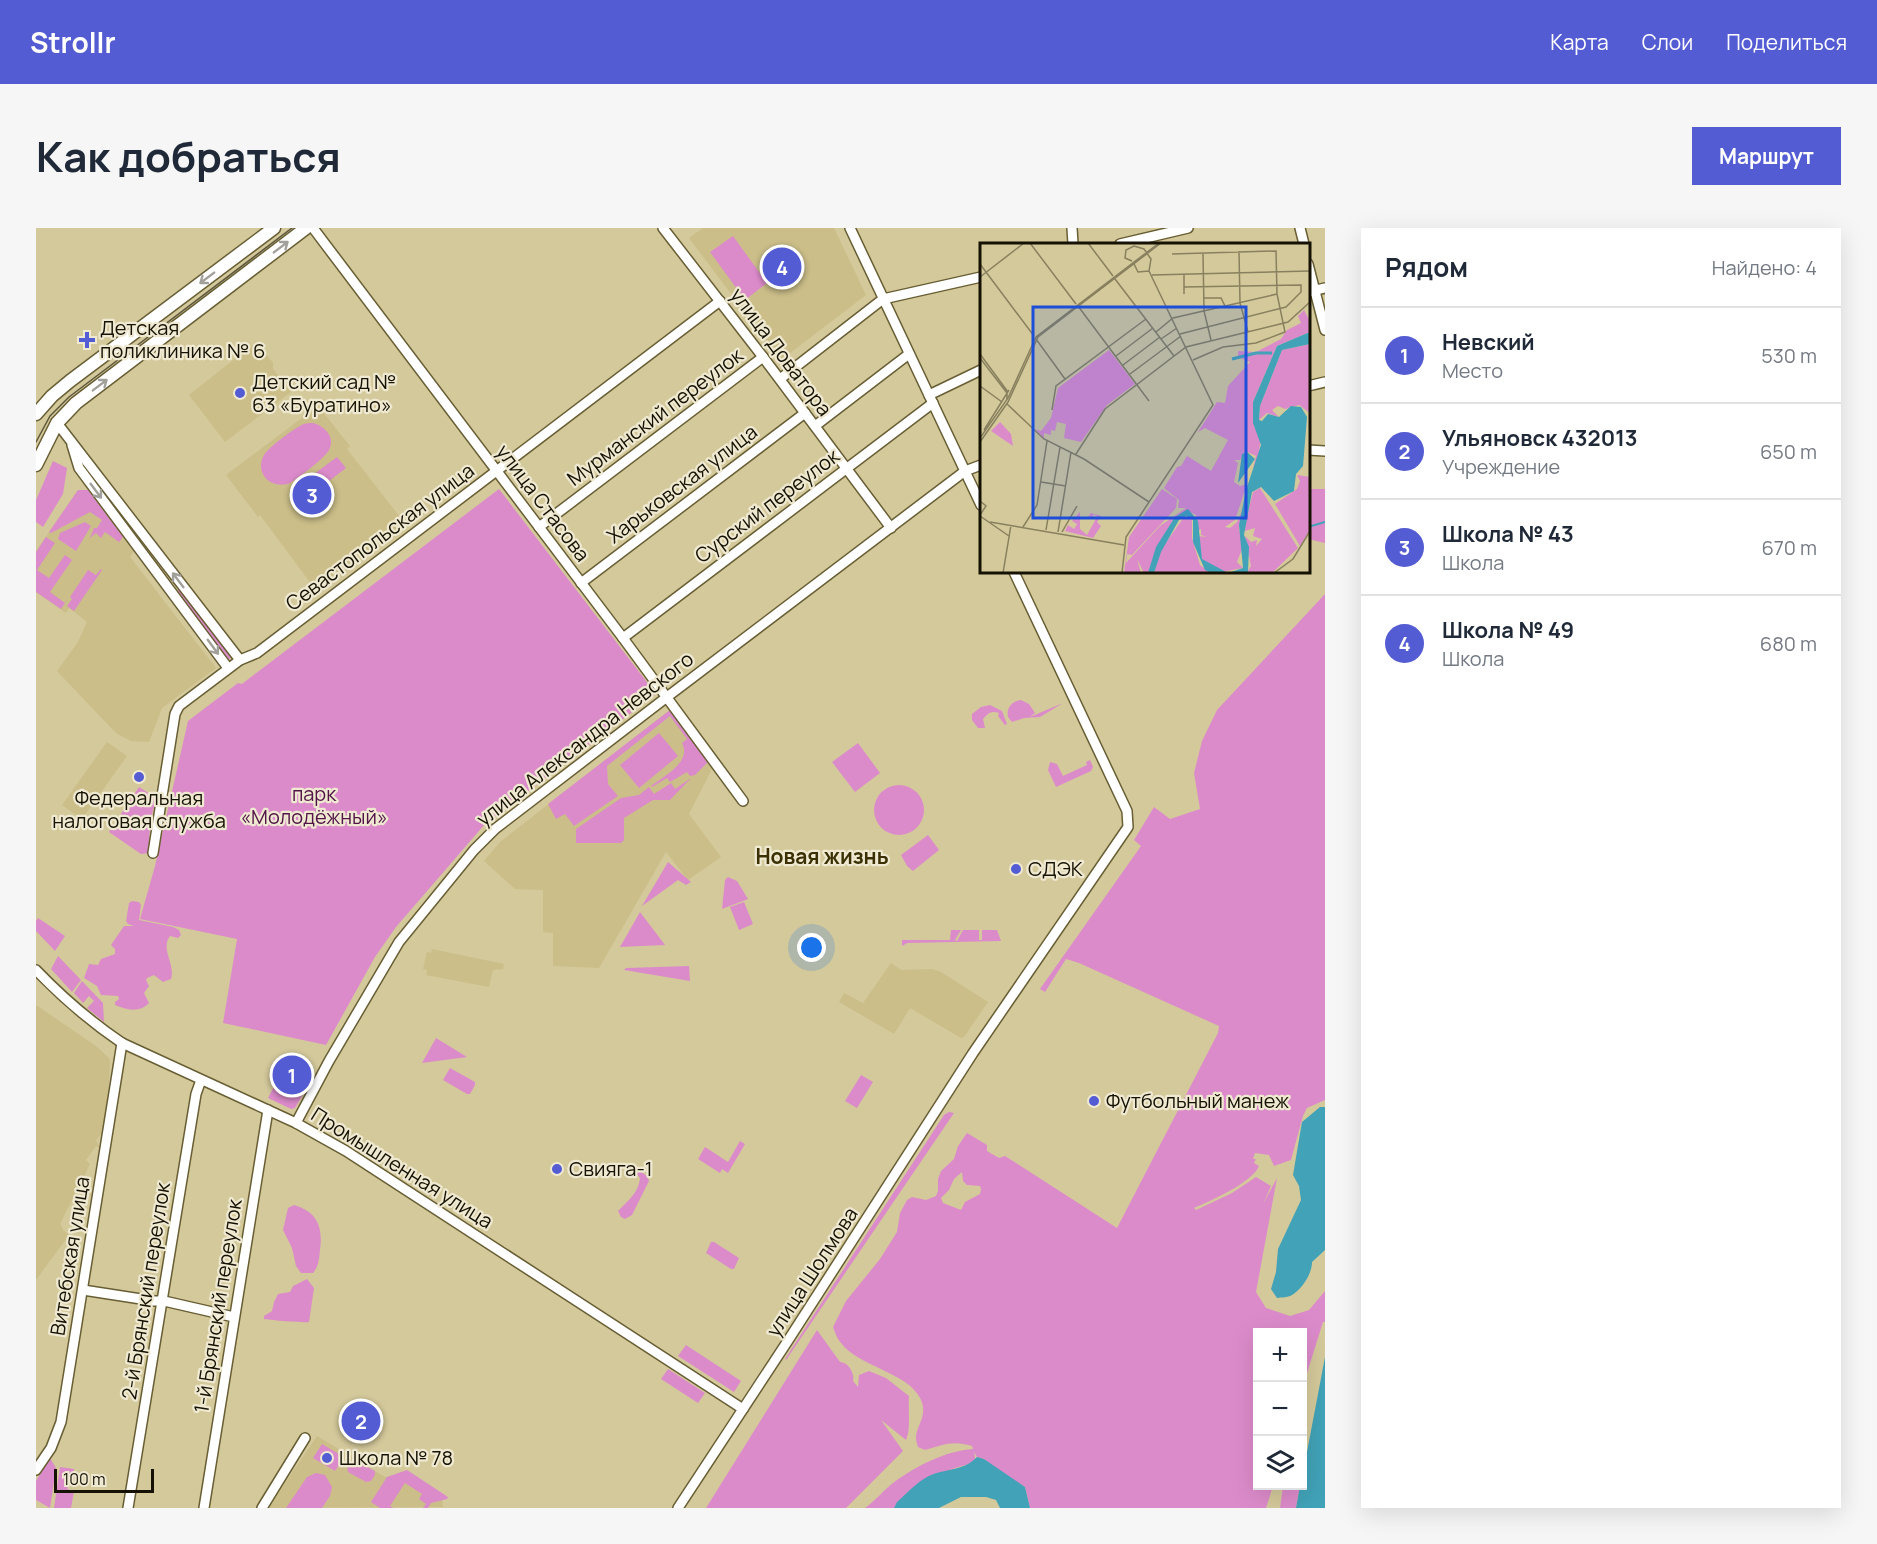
<!DOCTYPE html>
<html lang="ru">
<head>
<meta charset="utf-8">
<style>
	:root { --surface:#fff; --page:#f6f6f7; --text:#1f2937; --muted:#747a83; --line:#e0e1e3; --accent:#545cd3 }
	body { margin:0; font-family:Manrope,sans-serif; background:var(--page); color:var(--text) }
	.controls { position:absolute; right:18px; bottom:18px; display:grid; overflow:hidden; border-radius:0px; box-shadow:0 6px 24px #0002 }
	.controls button { width:54px; height:54px; display:grid; place-items:center; padding:0; border:0; border-bottom:2px solid var(--line); background:var(--surface); color:var(--text); font:30px sans-serif }
	.scale { position:absolute; left:18px; bottom:15px; width:100px; box-sizing:border-box; padding-left:6px; border:3px solid #161203; border-top:0; font-size:16px; line-height:21px; white-space:nowrap; color:#161203; -webkit-text-stroke:4px #efe9d2; paint-order:stroke }
	.you { position:absolute; left:776px; top:720px; width:21px; height:21px; margin:-15px; border:4px solid #fff; border-radius:50%; background:#1a73e8; box-shadow:0 0 0 9px #1a73e833 }
	.badge { display:grid; place-items:center; width:39px; height:39px; border-radius:50%; background:var(--accent); color:#fff; font-size:20px; font-weight:700 }
	.pin { position:absolute; translate:-50% -50%; border:3px solid #fff; box-shadow:0 2px 6px #0006 }
	.list { margin:0; padding:0; list-style:none }
	h2 { display:flex; justify-content:space-between; align-items:center; height:78px; margin:0; padding:0 24px; font-size:26px }
	h2 small { font-size:20px; font-weight:400; color:var(--muted) }
	.list li { display:grid; grid-template-columns:39px 1fr auto; gap:18px; align-items:center; box-sizing:border-box; height:96px; padding:0 24px; border-top:2px solid var(--line) }
	.list b { display:block; font-size:22px; white-space:nowrap }
	.list p { margin:0; font-size:20px; white-space:nowrap; color:var(--muted) }
	.list em { font-size:20px; font-style:normal; color:var(--muted) }
	.icon { flex:none; width:33px; height:33px; fill:none; stroke:currentColor; stroke-width:2; stroke-linecap:round; stroke-linejoin:round }
	.map { position:relative; flex:none; width:1289px; height:1280px; overflow:hidden; border-radius:0px }
	header { display:flex; align-items:center; gap:36px; box-sizing:border-box; height:84px; padding:0 30px; background:var(--accent); color:#fff }
	header strong { font-size:28px }
	nav { display:flex; gap:33px; margin-inline-start:auto; font-size:21px }
	.intro { display:flex; align-items:center; justify-content:space-between; box-sizing:border-box; height:144px; padding:0 36px }
	h1 { margin:0; font-size:42px }
	.button { padding:15px 27px; border-radius:0px; background:var(--accent); color:#fff; font-size:21px; font-weight:700 }
	main { display:flex; gap:36px; padding:0 36px }
	aside { flex:1; background:var(--surface); border-radius:0px; box-shadow:0 6px 24px #0002 }
	.map>svg:first-child { display:block }
</style>
</head>
<body>
<header>
<strong>Strollr</strong>
<nav><a>Карта</a><a>Слои</a><a>Поделиться</a></nav>
</header>
<div class="intro"><h1>Как добраться</h1><a class="button">Маршрут</a></div>
<main>
<div class="map">
<svg width="1289" height="1280" viewBox="0 0 1289 1280">
	<rect width="100%" height="100%" fill="#d4c99b"/>
	<g fill="#cbbe89">
		<polygon points="667,0 798,0 830,67 745,132 653,10"/>
		<polygon points="220,114 237,135 237,141 255,164 189,214 153,167"/>
		<polygon points="282,178 314,218 311,221 370,297 282,365 224,287 222,289 190,247"/>
		<polygon points="42,262 52,262 98,323 94,329 180,440 126,480 113,514 95,513 80,505 21,443 42,414 51,394 33,380 30,385 0,364 0,323"/>
		<polygon points="635,481 677,539 653,586 685,629 652,652 630,624 563,740 517,738 517,705 507,704 507,662 479,661 448,633 464,614"/>
		<polygon points="71,514 91,528 46,591 26,577"/>
		<polygon points="396,721 468,736 467,741 457,742 453,759 390,747 391,742 387,741 391,724 395,725"/>
		<polygon points="855,735 865,742 896,741 905,744 952,774 928,809 925,810 874,780 858,806 803,774 808,765 827,775"/>
		<polygon points="0,777 60,818 73,830 74,834 72,873 66,905 60,912 64,920 60,918 50,932 54,936 24,996 28,1003 33,1007 0,1052"/>
		<polygon points="281,1208 349,1249 363,1246 406,1271 407,1279 232,1280"/>
	</g>
	<g fill="#dc8bca" fill-rule="evenodd">
		<polygon points="697,8 731,55 709,72 674,24"/>
		<path d="M277,195c12,3 23,15 16,27 -4,8 -31,28 -39,33 -5,2 -9,2 -14,1 -13,-3 -19,-17 -12,-29 4,-7 28,-25 36,-29 4,-3 9,-3 13,-3z"/>
		<polygon points="301,229 310,240 268,272 259,260"/>
		<polygon points="17,233 31,240 27,266 7,299 0,294 0,272"/>
		<polygon points="463,261 620,466 449,596 360,699 339,729 290,817 187,795 201,711 104,691 119,638 152,493 202,455 206,456 211,452"/>
		<polygon points="1289,261 1289,315 1272,311 1273,261"/>
		<polygon points="42,262 52,262 87,309 83,314 69,304 65,310 60,305 54,310 58,300 61,300 66,292 54,284 15,305 13,304"/>
		<polygon points="49,294 55,298 40,323 22,311 24,305"/>
		<polygon points="10,309 19,315 1,342 13,350 29,327 36,332 14,364 29,375 25,381 0,364 0,324"/>
		<polygon points="65,341 66,342 38,383 31,378 36,371 34,369 52,342 60,347"/>
		<polygon points="145,360 196,429 191,433 140,364"/>
		<path d="M1289,366v506l-18,8 -4,8 -12,44 -17,6 -5,-11 -14,-2 -2,6h3l-2,4 5,3c-7,17 -49,35 -65,42l2,2 36,-17 24,-16 15,9 -8,18 14,-26 -21,114 10,16 24,8 19,-6 16,-19v31h-2l-20,64 -1,-54h-44v154h15l-7,22h-236l-5,-21 -28,-17 -13,-11 -7,-2 -3,-5 2,11c-33,5 -58,22 -82,45h-29c10,-7 18,-17 28,-25 23,-17 52,-32 80,-34l-1,-3c-20,-6 -29,-1 -47,4l-7,-3c-1,-3 -2,-6 -2,-9 0,-13 13,-23 4,-40 -12,-25 -62,-32 -79,-55 -4,-4 -6,-11 -8,-16l13,-26 34,-42 17,-27 3,-19 7,-13 5,-3 14,3 10,-4 2,-5v-12l3,-8 13,-12 4,-13 9,-13 20,12v6l12,7 6,-2 112,72 101,-195 1,-7 -140,-63 -13,-4 -21,33 -5,-3 101,-143 -7,-6 20,-33 16,12 30,-10 -6,-36 8,-32 15,-31zM926,944l1,9 4,4 13,1 1,3 -1,5 -15,8 -4,8 -18,-7 -2,-5 8,-8 5,-11z"/>
		<path d="M985,472l8,4 6,9 -5,4 33,-14 -23,14 -16,1 -12,4 -4,-5c-2,-9 4,-16 13,-17z"/>
		<path d="M954,477l12,6 5,13 -2,1 -7,-9 1,-3c-9,-3 -11,1 -16,6l2,9h-7l-6,-8v-6l9,-7z"/>
		<path d="M634,482l38,52 -13,13 -5,1 -3,-4 -17,10 -3,-4 -15,9 -1,-1c13,-10 41,-24 31,-43l5,-4 -17,-23 -63,50 1,18 10,12 -44,30 -9,-12 -9,5 -8,-15z"/>
		<polygon points="623,505 642,528 603,560 584,537"/>
		<polygon points="822,515 844,545 819,564 796,534"/>
		<polygon points="1054,532 1057,539 1055,543 1020,559 1012,542 1014,534 1021,536 1027,548 1051,537 1050,534"/>
		<polygon points="655,550 634,572 617,572 588,590 588,612 585,615 540,615 540,601 585,570 603,567 613,559 618,566 635,555 639,561"/>
		<circle cx="863" cy="582" r="25"/>
		<polygon points="103,559 122,571 121,578 117,581 113,609 116,611 114,625 105,626 73,604"/>
		<polygon points="892,607 903,622 877,643 871,638 865,627"/>
		<polygon points="632,634 655,654 650,657 642,652 606,678"/>
		<polygon points="692,649 701,653 712,671 686,681 689,652"/>
		<path d="M96,673l7,1 2,3 -2,15 34,7 6,3 2,5 -3,3 -8,-2c-10,13 6,29 1,43l-8,3 -9,-7 -7,3 -1,2 3,6 -5,7 5,10c-9,10 -23,7 -34,2v-3l4,-3 -1,-3 -17,-1 -4,-9 -13,-8 5,-14 9,1 3,-6 14,-5v-5l-4,-4 13,-19h10l-6,-2 -2,-3 3,-18z"/>
		<polygon points="708,674 717,696 703,702 694,679"/>
		<polygon points="604,684 629,717 584,719"/>
		<polygon points="2,690 29,708 19,723 0,703 0,693"/>
		<polygon points="915,702 925,702 919,712 921,713 927,702 943,702 943,712 946,712 946,702 961,702 965,713 871,715 866,718 866,712 914,712"/>
		<polygon points="22,728 45,752 36,764 15,741"/>
		<polygon points="653,738 654,753 588,742 590,740"/>
		<polygon points="46,753 67,775 68,794 51,780 58,773 53,768 47,775 38,765"/>
		<polygon points="400,810 431,829 386,835"/>
		<polygon points="414,840 439,854 439,857 434,866 431,866 407,852"/>
		<polygon points="825,847 837,854 821,880 809,873"/>
		<polygon points="242,851 252,855 251,857 269,863 259,880 255,881 232,870"/>
		<polygon points="913,884 918,885 750,1132 749,1131 908,887"/>
		<polygon points="704,913 709,916 692,945 686,941 684,945 662,931 669,919 692,934"/>
		<path d="M601,941l10,7 2,5 -17,34 -7,4 -4,-2 -3,-6c10,-10 21,-19 22,-33l-6,-7z"/>
		<path d="M258,977c24,7 29,23 26,45 -1,9 -1,16 -7,23h-12l-5,-7 -4,-18 -9,-18 5,-22z"/>
		<polygon points="675,1014 678,1014 703,1030 698,1041 695,1041 670,1025"/>
		<path d="M271,1051l7,9 -5,34c-3,1 -40,-2 -45,-3v-3l8,-5 2,-9 4,-8 12,-2 3,-6z"/>
		<path d="M781,1102l23,32c8,0 15,11 13,19l5,6 1,-12 10,-4 17,7 23,18c-1,12 2,34 -3,44l-25,-20 22,31 -57,57h-140z"/>
		<polygon points="650,1117 705,1153 698,1164 642,1128"/>
		<polygon points="632,1141 669,1165 662,1175 625,1151"/>
		<polygon points="286,1216 308,1229 299,1243 277,1230"/>
		<polygon points="14,1230 20,1240 14,1280 0,1272 0,1253"/>
		<polygon points="317,1232 339,1243 339,1247 335,1253 330,1254 312,1244 311,1238"/>
		<polygon points="24,1239 38,1241 37,1256 33,1256 31,1261 38,1263 35,1280 18,1280"/>
		<polygon points="371,1242 412,1269 411,1271 395,1275 392,1280 387,1280 390,1276 383,1271 386,1266 369,1255 354,1278 357,1280 344,1280 335,1274 351,1249"/>
		<polygon points="280,1245 289,1247 296,1259 294,1268 286,1280 250,1280 271,1249"/>
		<polygon points="1247,1258 1264,1258 1260,1280 1244,1280"/>
	</g>
	<g fill="#41a2b8">
		<path d="M1284,879h5v143l-13,12c0,12 -10,27 -20,33 -5,3 -10,2 -15,3l-6,-9 5,-17 2,-23 23,-49 -2,-14 -6,-11 9,-53z"/>
		<polygon points="1289,1129 1289,1280 1260,1280 1264,1258 1266,1258 1267,1245"/>
		<path d="M941,1229l7,2 41,28 5,21h-30l-4,-8 -10,-3h-25l-22,11h-45l3,-6c9,-8 19,-19 30,-25 16,-9 36,-5 50,-20z"/>
	</g>
	<g fill="none" stroke-linecap="round" stroke-linejoin="round">
		<polyline stroke="#41a2b8" stroke-width="2" points="1272,299 1289,294"/>
		<g stroke="#685e34" stroke-width="12">
			<g id="minor">
				<polyline points="277,0 587,410 707,573"/>
				<polyline points="627,0 727,129 855,300"/>
				<polyline points="814,0 945,277"/>
				<polyline points="1036,0 1037,16"/>
				<polyline points="1264,0 1268,16"/>
				<polyline points="1084,16 1152,0"/>
				<polyline points="1272,36 1289,102"/>
				<polyline points="1272,64 1289,60"/>
				<polyline points="744,151 847,71 945,49"/>
				<polyline points="1272,158 1289,154"/>
				<polyline points="893,167 945,142"/>
				<polyline points="21,195 204,432"/>
				<polyline points="779,198 873,126"/>
				<polyline points="36,217 43,240 192,440"/>
				<polyline points="1272,222 1289,223"/>
				<polyline points="503,299 727,129"/>
				<polyline points="545,355 769,185"/>
				<polyline points="587,410 897,175"/>
				<polyline points="117,625 139,486 143,478 204,432 221,425 684,73"/>
				<path d="M0,742c26,27 55,52 86,73l174,80 50,28 397,258"/>
				<polyline points="260,895 293,833 363,714 438,622 459,601 631,469 929,243 945,237"/>
				<polyline points="47,1062 118,1073 128,1073 198,1089"/>
				<polyline points="0,1242 15,1220 25,1194 86,815"/>
				<polyline points="92,1280 160,866 165,852"/>
				<polyline points="168,1280 232,882"/>
				<polyline points="226,1280 269,1210"/>
				<polyline points="642,1280 753,1111 937,825 1092,599 1091,583 978,344"/>
			</g>
		</g>
		<g stroke="#685e34" stroke-width="15">
			<g id="major">
				<polyline points="0,186 16,168 34,153 238,0"/>
				<polyline points="0,237 21,195 40,175 270,0"/>
			</g>
		</g>
		<use href="#minor" stroke="#fff" stroke-width="9"/>
		<use href="#major" stroke="#fff" stroke-width="12"/>
		<polyline stroke="#5d573c" stroke-width="1.5" points="0,214 14,188 33,169 256,0"/>
	</g>
	<defs><path id="oneway-shaft" d="M-6 0H5M1.5-3L5.5 0L1.5 3" fill="none" stroke-width="1.6" stroke-linecap="round" stroke-linejoin="round" transform="scale(1.5)"/></defs>
	<g stroke="#a2a09a">
		<use href="#oneway-shaft" transform="translate(245 19) rotate(-37)"/>
		<use href="#oneway-shaft" transform="translate(171 50) rotate(143)"/>
		<use href="#oneway-shaft" transform="translate(64 157) rotate(-37)"/>
		<use href="#oneway-shaft" transform="translate(60 263) rotate(53)"/>
		<use href="#oneway-shaft" transform="translate(142 352) rotate(-127)"/>
		<use href="#oneway-shaft" transform="translate(177 419) rotate(54)"/>
	</g>
	<g fill="#545cd3" stroke="#efe9d2" stroke-width="2">
		<path d="M48 103h6v6h6v6h-6v6h-6v-6h-6v-6h6z"/>
		<circle cx="204" cy="165" r="6"/>
		<circle cx="103" cy="549" r="6"/>
		<circle cx="980" cy="641" r="6"/>
		<circle cx="1058" cy="873" r="6"/>
		<circle cx="521" cy="941" r="6"/>
		<circle cx="291" cy="1230" r="6"/>
	</g>
	<g text-anchor="middle" stroke-width="4.5" stroke-linejoin="round" paint-order="stroke">
		<g font-size="20" fill="#161203" stroke="#efe9d2" text-anchor="start">
			<text x="64" y="107">Детская<tspan x="64" dy="23">поликлиника № 6</tspan></text>
			<text x="216" y="161">Детский сад №<tspan x="216" dy="23">63 «Буратино»</tspan></text>
			<text x="103" y="577" text-anchor="middle">Федеральная<tspan x="103" dy="23">налоговая служба</tspan></text>
			<text x="992" y="648">СДЭК</text>
			<text x="1070" y="880">Футбольный манеж</text>
			<text x="533" y="948">Свияга-1</text>
			<text x="303" y="1237">Школа № 78</text>
		</g>
		<g font-size="20" fill="#161203" stroke="#efe9d2">
			<text transform="translate(745 124) rotate(53)" y="7">улица Доватора</text>
			<text transform="translate(619 189) rotate(-37)" y="7">Мурманский переулок</text>
			<text transform="translate(646 256) rotate(-37)" y="7">Харьковская улица</text>
			<text transform="translate(507 275) rotate(53)" y="7">улица Стасова</text>
			<text transform="translate(731 278) rotate(-37)" y="7">Сурский переулок</text>
			<text transform="translate(344 309) rotate(-37)" y="7">Севастопольская улица</text>
			<text transform="translate(549 511) rotate(-38)" y="7">улица Александра Невского</text>
			<text transform="translate(366 940) rotate(32)" y="7">Промышленная улица</text>
			<text transform="translate(34 1028) rotate(-81)" y="7">Витебская улица</text>
			<text transform="translate(776 1044) rotate(-57)" y="7">улица Шолмова</text>
			<text transform="translate(110 1063) rotate(-81)" y="7">2-й Брянский переулок</text>
			<text transform="translate(182 1078) rotate(-81)" y="7">1-й Брянский переулок</text>
		</g>
		<g font-size="20" fill="#521347" stroke="#efe9d2">
			<text x="278" y="573">парк<tspan x="278" dy="23">«Молодёжный»</tspan></text>
		</g>
		<g font-size="21" font-weight="bold" fill="#3a3003" stroke="#efe9d2">
			<text x="786" y="636">Новая жизнь</text>
		</g>
	</g>
	<g transform="translate(944 15)">
		<rect width="330" height="330" fill="#d4c99b"/>
		<path d="M324,67l6,11v11l-33,14 -24,56 1,25 7,8 -3,27 -5,7 3,-13 -11,-5 -5,9h-6l4,3 -4,19 6,4 7,-2 -12,36 -10,7 5,1 7,-6 5,-11 -3,19 5,14 -7,18 6,6 -22,4 -19,-12 -4,-24 9,1 -6,-2v-6l-3,2 -2,-16 -8,-4 -14,7 -26,55h-4l-7,-14 4,14h-17l5,-36 33,-48 15,10 -1,9 -44,47 -5,-1 -1,9 34,-37 26,-18h-8l1,-8 -15,-12 13,-21 4,-1 6,-10 24,15 17,-31 -23,-12 -7,4 19,-30 8,1 3,-17 22,-24 -12,-5v-6l18,1 25,-13 6,-9 14,-7 -3,-7zM330,101v69l-11,-8 -14,4 -7,-3 -6,4 7,7 -12,-4 -8,7 1,-14 22,-56zM129,107l26,34 -28,21 -26,37 -17,-4 2,-14 -9,-2 -2,9 -4,-1v5l-7,-2v5l-9,-9 6,2 10,-13 7,-30zM20,179l11,12 2,12 -22,-15zM317,232l13,2v53l-10,16 -25,-42 22,-15 3,-8zM280,245l38,60 -26,25h-25l4,-7 -6,-30 6,6 6,-2 -1,6 6,-7 -9,-3 2,-8 -10,3 1,-11 7,-28zM100,269v17l7,6 10,-18 -3,-3 -2,5 -4,-2 3,-4 10,3 -4,6 4,4 -8,12 -28,-7 3,-6 6,4 3,-5 -5,-3zM204,274l8,1v20l8,27 11,8h-57l6,-22z" fill="#dc8bca"/>
		<path d="M330,89v12l-28,6 -22,56 -1,14 3,1 6,-7 11,3 12,-11 10,1 6,10 -2,25 -2,24 -7,8 -2,17 -20,10 -13,-14 -9,5 -8,43 5,12 -1,25 -3,1h-34l-6,-3 -12,-28v-22l-7,-4 -7,4 -18,32 -7,21h-6l8,-26 19,-30 13,-8 10,12 4,38 26,14 15,-5 -4,-43 7,-35 15,-45 -8,-22v-21l24,-56zM267,209l8,7 -17,24 4,-29z" fill="#41a2b8"/>
		<path fill="none" stroke="#41a2b8" stroke-width="3" d="M252,116l24,-6h16"/>
		<path fill="none" stroke="#88805e" stroke-width="1.5" d="M50,0l46,61M108,0l25,33M259,8l1,52 8,29M223,10l1,58 7,29M192,11l104,-3 1,43 8,38 -29,11 -33,4 -30,13M152,18l-7,-3 1,-8 8,-4 10,3 7,10 -2,12M0,21l54,72M154,21l4,8 11,-1M204,31v20M172,32l158,-4M0,34l44,-34M135,36l59,77M224,55h17l4,8M98,63l71,95M176,89l17,-14 104,-24M200,91l106,-27 15,-15v-7l-117,2M56,96l29,40M181,96l16,-11M0,111l28,38M136,113l37,-28M0,115l27,35v7M143,122l37,-28M150,131l51,-38M0,143l22,16M27,161l37,35 40,20 65,43M72,167l4,-24 90,-67M4,187l25,-40M0,195l28,-40 28,-61 123,-94M0,199l28,-40 30,-65 123,-94M96,211l29,-45 81,-62 102,-25 22,-20M61,239l25,4M0,258l6,5 -6,9M0,273l29,20M10,279l134,23M43,284l14,-22 10,-64M66,287l14,-83M78,289l13,-80M82,289l15,-26M23,330l8,-48M142,330l4,-36 87,-132 -64,-134M294,330l19,-14 17,-28"/>
		<path fill="#1d4ed8" fill-opacity="0.15" stroke="#1d4ed8" stroke-width="3" d="M53,64h213v211h-213z"/>
		<rect width="330" height="330" fill="none" stroke="#161203" stroke-width="3"/>
	</g>
</svg>
<div class="controls">
<button>+</button>
<button>−</button>
<button><svg class="icon" aria-label="layers" viewBox="0 0 24 24"><path d="M12 4l9 5-9 5-9-5zM3 14l9 5 9-5"/></svg></button>
</div>
<div class="scale">100 m</div>
<div class="you"></div>
<div class="pin badge" style="left:256px;top:847px">1</div>
<div class="pin badge" style="left:325px;top:1193px">2</div>
<div class="pin badge" style="left:276px;top:267px">3</div>
<div class="pin badge" style="left:746px;top:39px">4</div>
</div>
<aside>
<h2>Рядом<small>Найдено: 4</small></h2>
<ul class="list">
<li><span class="badge">1</span><div><b>Невский</b><p>Место</p></div><em>530 m</em></li>
<li><span class="badge">2</span><div><b>Ульяновск 432013</b><p>Учреждение</p></div><em>650 m</em></li>
<li><span class="badge">3</span><div><b>Школа № 43</b><p>Школа</p></div><em>670 m</em></li>
<li><span class="badge">4</span><div><b>Школа № 49</b><p>Школа</p></div><em>680 m</em></li>
</ul>
</aside>
</main>
</body>
</html>
